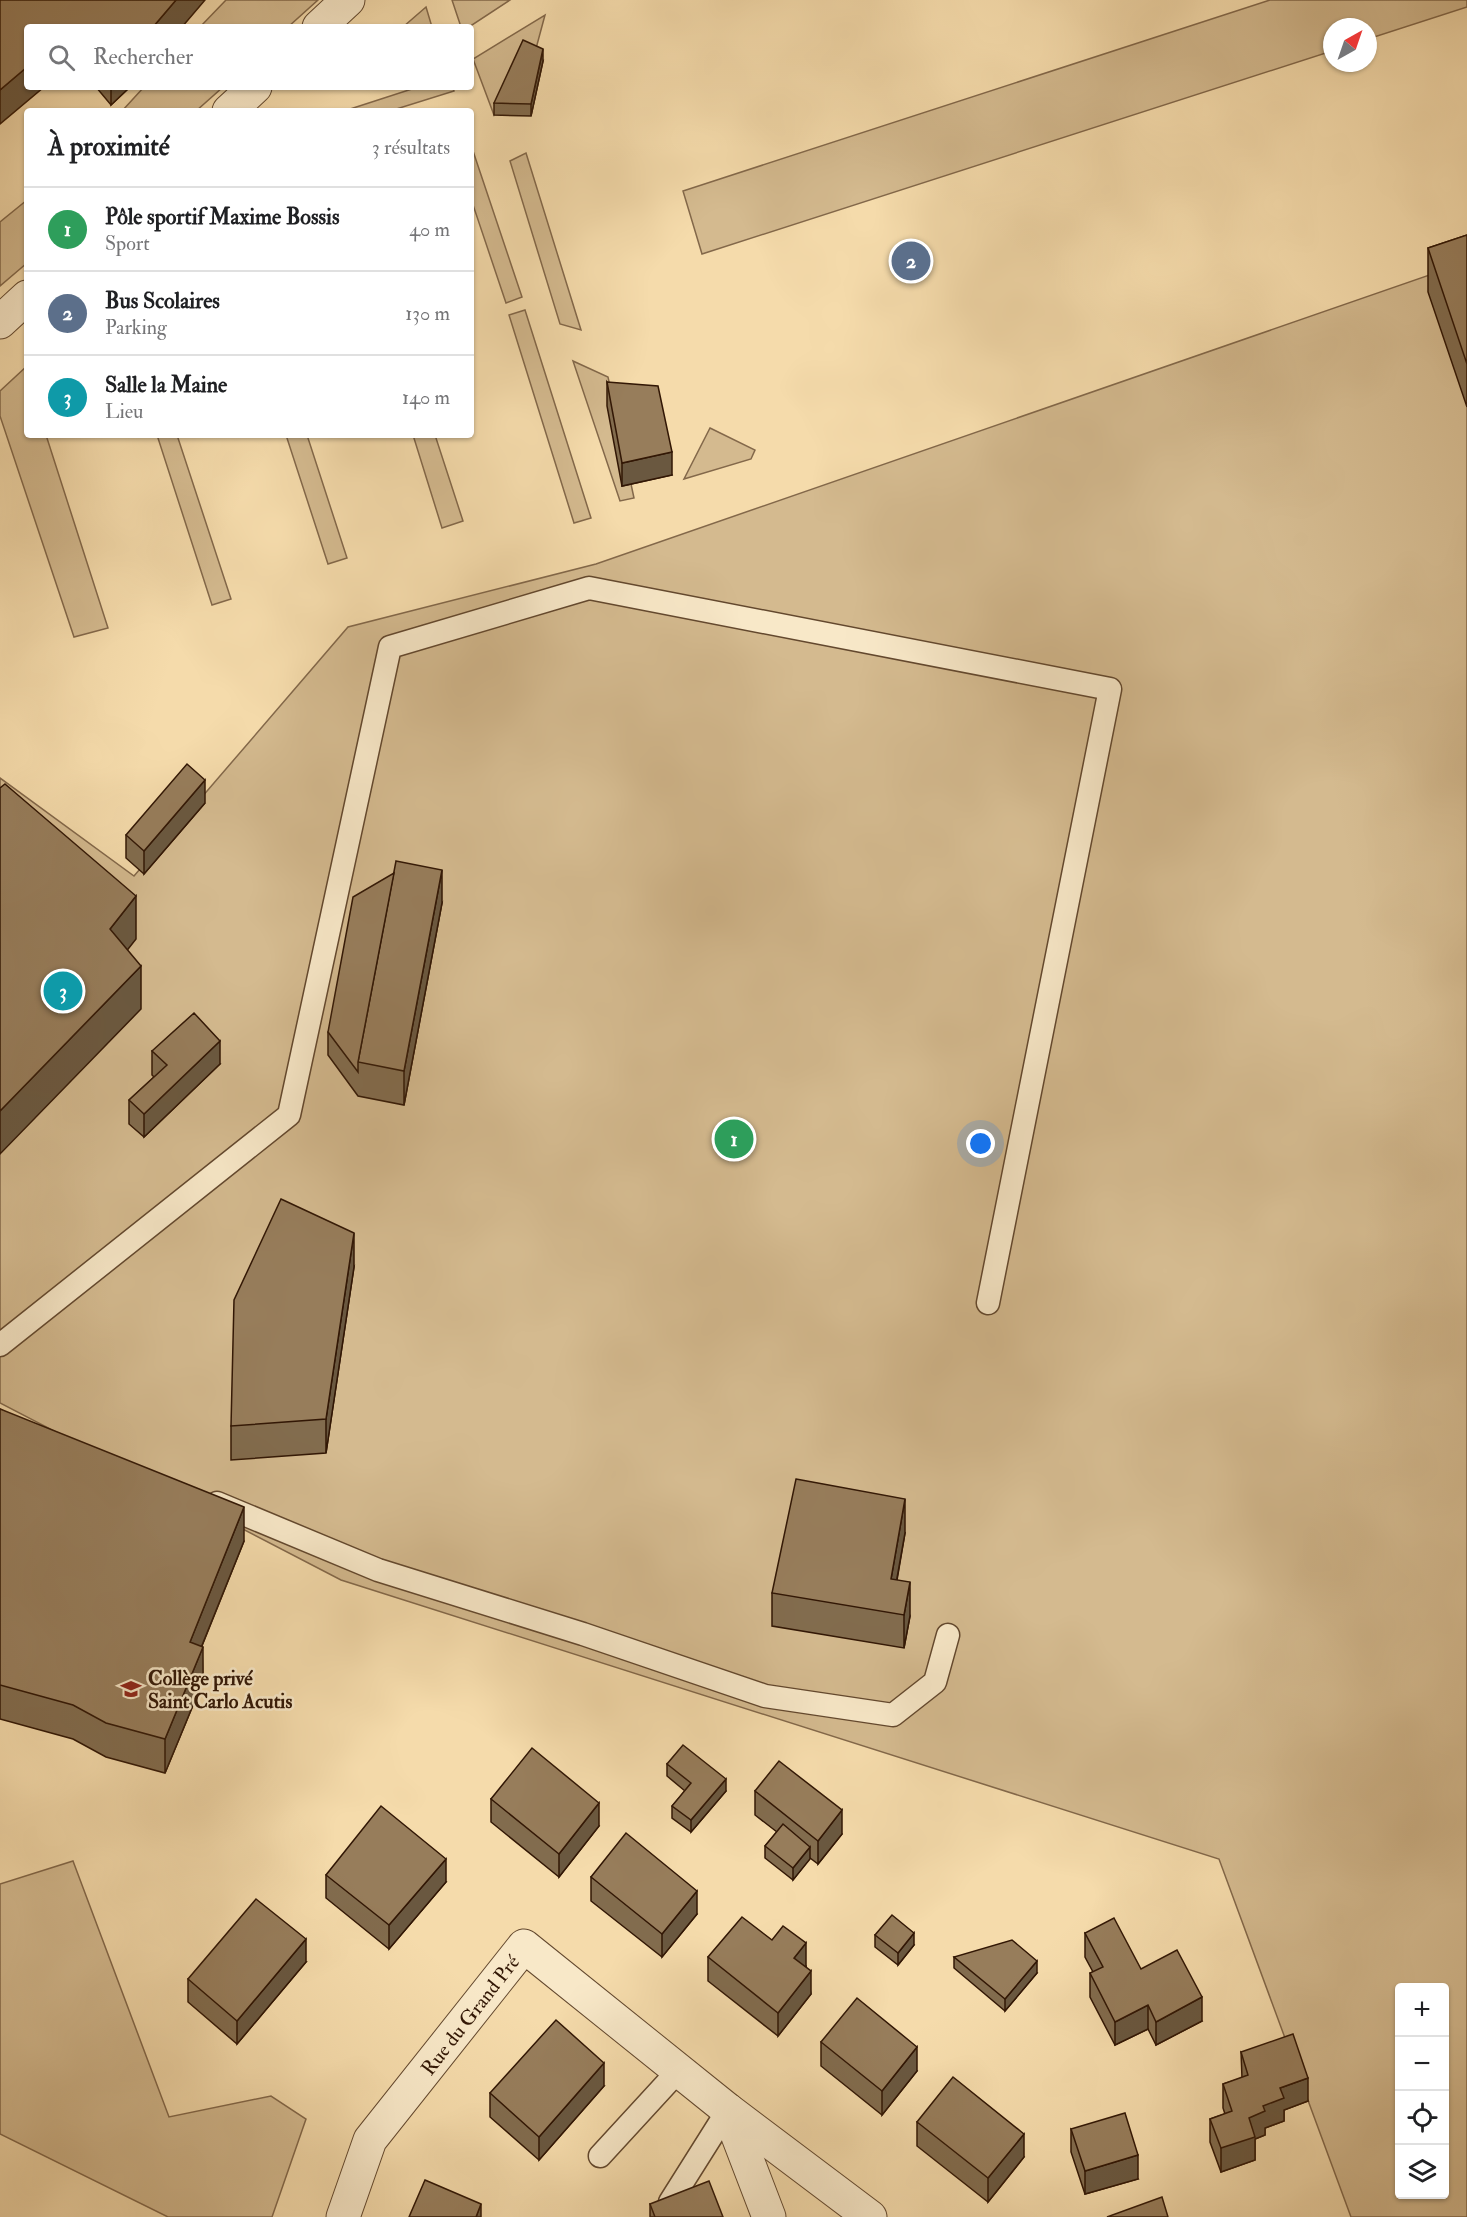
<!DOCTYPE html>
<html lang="fr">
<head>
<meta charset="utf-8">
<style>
	:root { --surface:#fff; --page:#f2f2f2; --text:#202124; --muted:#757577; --line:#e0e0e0; --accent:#8f2418 }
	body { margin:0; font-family:"IM FELL Double Pica",serif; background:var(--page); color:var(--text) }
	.controls { position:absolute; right:18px; bottom:18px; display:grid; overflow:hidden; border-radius:6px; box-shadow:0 2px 4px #0004 }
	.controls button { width:54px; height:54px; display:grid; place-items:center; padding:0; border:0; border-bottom:2px solid var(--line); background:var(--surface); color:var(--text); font:30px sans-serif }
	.compass { position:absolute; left:1323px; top:18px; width:54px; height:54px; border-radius:50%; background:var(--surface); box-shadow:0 2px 4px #0004; rotate:40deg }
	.you { position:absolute; left:981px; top:1144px; width:21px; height:21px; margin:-15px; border:4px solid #fff; border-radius:50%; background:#1a73e8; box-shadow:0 0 0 9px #1a73e833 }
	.badge { display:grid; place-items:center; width:39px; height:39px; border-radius:50%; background:var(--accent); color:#fff; font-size:20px; font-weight:700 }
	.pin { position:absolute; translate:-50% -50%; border:3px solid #fff; box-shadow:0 2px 6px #0006 }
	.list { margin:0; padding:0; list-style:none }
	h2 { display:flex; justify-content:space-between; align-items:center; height:78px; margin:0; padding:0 24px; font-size:26px }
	h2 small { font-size:20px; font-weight:400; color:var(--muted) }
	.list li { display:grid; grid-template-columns:39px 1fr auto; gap:18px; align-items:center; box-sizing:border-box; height:84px; padding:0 24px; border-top:2px solid var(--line) }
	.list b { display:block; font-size:22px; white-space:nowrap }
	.list p { margin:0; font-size:20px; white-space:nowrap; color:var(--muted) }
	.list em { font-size:20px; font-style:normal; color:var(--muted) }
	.icon { flex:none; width:33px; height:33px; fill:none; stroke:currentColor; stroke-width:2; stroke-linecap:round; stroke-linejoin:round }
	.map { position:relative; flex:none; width:1467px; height:2217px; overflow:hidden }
	.search { position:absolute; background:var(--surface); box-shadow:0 2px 4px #0004; left:24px; top:24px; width:450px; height:66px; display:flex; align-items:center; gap:15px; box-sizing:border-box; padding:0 21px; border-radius:6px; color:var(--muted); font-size:22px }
	.panel { position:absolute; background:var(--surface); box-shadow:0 2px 4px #0004; left:24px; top:108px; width:450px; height:330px; border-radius:6px }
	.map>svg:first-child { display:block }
</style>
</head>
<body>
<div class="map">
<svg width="1467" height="2217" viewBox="0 0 1467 2217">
	<rect width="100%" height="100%" fill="#f5dbab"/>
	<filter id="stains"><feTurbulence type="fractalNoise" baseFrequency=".00333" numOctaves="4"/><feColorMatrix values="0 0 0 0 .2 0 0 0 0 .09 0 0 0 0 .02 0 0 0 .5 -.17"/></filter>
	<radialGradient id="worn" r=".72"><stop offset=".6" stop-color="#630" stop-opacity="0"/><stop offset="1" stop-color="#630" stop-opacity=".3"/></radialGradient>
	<g fill="#d4ba8f" stroke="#83684a" stroke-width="1.5" fill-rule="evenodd">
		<polygon points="226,0 318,0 288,27 200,27"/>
		<polygon points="452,0 510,0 469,27 461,27"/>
		<polygon points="1270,0 1467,0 1467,7 1368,39 1368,27 1332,27 1332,51 702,254 683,191"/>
		<polygon points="426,7 432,27 403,27"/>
		<polygon points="545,15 534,56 523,52 494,115 473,59"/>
		<polygon points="144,87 223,87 196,111 122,111"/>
		<polygon points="418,87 453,87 454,91 390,111 344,111"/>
		<polygon points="471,145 522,297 506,303 471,199"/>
		<polygon points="526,153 581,330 560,324 510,161"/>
		<polygon points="27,200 27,263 0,286 0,222"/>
		<path d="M1467,262v1955h-116l-132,-358 -878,-279 -341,-177v-625l134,98 214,-249 248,-63zM1400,1988h44v206h-44z"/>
		<polygon points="525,310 591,518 574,523 509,315"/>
		<polygon points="573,361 608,377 634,498 620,501"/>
		<polygon points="27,366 27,435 46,435 108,628 74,637 0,416 0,391"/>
		<polygon points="710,428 755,450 751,459 684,479"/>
		<polygon points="157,435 177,435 231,599 212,605"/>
		<polygon points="286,435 307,435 347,558 328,564"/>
		<polygon points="413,435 435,435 463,521 442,528"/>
		<polygon points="73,1861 169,2117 271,2096 306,2119 272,2217 168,2217 0,2134 0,1884"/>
	</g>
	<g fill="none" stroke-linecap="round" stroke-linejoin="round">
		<g stroke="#63482e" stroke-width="25">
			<g id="service">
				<polyline points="0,1345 289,1115 390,647 589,588 1110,689 988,1303"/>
				<polyline points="217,1503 378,1570 583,1634 765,1696 893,1715 935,1682 948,1635"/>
				<polyline points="600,2156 679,2070"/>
				<polyline points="670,2202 728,2110"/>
			</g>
		</g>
		<g stroke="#63482e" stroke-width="35">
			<g id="minor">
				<polyline points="319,27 348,0"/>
				<polyline points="229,111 255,87"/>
				<polyline points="0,322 27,297"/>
				<polyline points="728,2110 769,2217"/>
				<polyline points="343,2217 370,2140 524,1946 728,2110 870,2217"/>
			</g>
		</g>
		<use href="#service" stroke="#f8e8c8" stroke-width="22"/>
		<use href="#minor" stroke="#f8e8c8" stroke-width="33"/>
	</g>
	<g fill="#826c4e" stroke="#321705" stroke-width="1.5">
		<polygon points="543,61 531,116 494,115 494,103"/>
		<polygon points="96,87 130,87 111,105"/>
		<polygon points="1467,235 1467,407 1428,292 1428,248"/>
		<polygon points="607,382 672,475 622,486 607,406"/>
		<polygon points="205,803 144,874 126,858 126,835"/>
		<polygon points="442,903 404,1105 358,1096 328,1055 328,1032"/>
		<polygon points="152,1051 220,1064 144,1137 129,1124 129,1100 154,1077 152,1075"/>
		<polygon points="354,1267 326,1453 231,1460 231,1426"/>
		<polygon points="0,1409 244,1541 202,1646 203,1681 165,1773 106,1757 73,1739 0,1719"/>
		<polygon points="905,1533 897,1580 910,1616 904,1648 772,1626 772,1593"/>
		<polygon points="667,1764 726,1791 691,1832 672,1818 672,1806 685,1791 667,1776"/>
		<polygon points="755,1791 842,1834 818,1864 810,1858 793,1880 765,1858 765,1846 777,1832 755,1815"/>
		<polygon points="491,1799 599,1826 559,1877 491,1822"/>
		<polygon points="326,1875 446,1882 389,1949 326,1898"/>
		<polygon points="591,1877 697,1914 662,1957 591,1901"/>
		<polygon points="1085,1933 1141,1969 1202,2021 1156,2045 1148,2029 1115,2045 1090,1997 1090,1973 1093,1972 1085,1957"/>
		<polygon points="875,1935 914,1945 898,1965 875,1947"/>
		<polygon points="708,1957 806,1966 811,1994 778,2036 708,1981"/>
		<polygon points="954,1957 1037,1973 1005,2011 954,1968"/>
		<polygon points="306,1962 237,2044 188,2002 188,1979"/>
		<polygon points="821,2042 917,2071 882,2115 821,2066"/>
		<polygon points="1241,2052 1308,2101 1284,2110 1284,2121 1265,2128 1265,2135 1255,2139 1255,2160 1221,2172 1210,2142 1210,2119 1225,2114 1223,2108 1223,2084 1242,2078"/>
		<polygon points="604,2086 539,2160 490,2117 490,2093"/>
		<polygon points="917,2122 1024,2157 988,2202 917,2146"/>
		<polygon points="1071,2129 1138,2179 1085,2194 1071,2152"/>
		<polygon points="650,2204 723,2217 650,2217"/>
	</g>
	<g fill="#6a5840" stroke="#321705" stroke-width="1.5">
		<polygon points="176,0 205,0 182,27 153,27"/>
		<polygon points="543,49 543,61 531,116 531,104"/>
		<polygon points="27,67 27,87 44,87 0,124 0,90"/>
		<polygon points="111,87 130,87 111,105"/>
		<polygon points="672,452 672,475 622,486 622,463"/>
		<polygon points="205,780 205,803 144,874 144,851"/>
		<polygon points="442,870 442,903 404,1105 404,1071"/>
		<polygon points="136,896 136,939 110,972 110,929"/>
		<polygon points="141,966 141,1009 0,1154 0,1111"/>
		<polygon points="220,1041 220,1064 144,1137 144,1114"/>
		<polygon points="354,1233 354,1267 326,1453 326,1419"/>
		<polygon points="905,1499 905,1533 891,1612 891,1579"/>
		<polygon points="244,1507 244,1541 190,1675 190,1642"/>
		<polygon points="910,1582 910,1616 904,1648 904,1615"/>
		<polygon points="203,1647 203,1681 165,1773 165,1739"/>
		<polygon points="726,1779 726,1791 691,1832 691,1820"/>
		<polygon points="599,1803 599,1826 559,1877 559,1854"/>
		<polygon points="842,1810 842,1834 818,1864 818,1841"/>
		<polygon points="810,1847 810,1859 793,1880 793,1868"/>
		<polygon points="446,1859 446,1882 389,1949 389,1925"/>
		<polygon points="697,1891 697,1914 662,1957 662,1934"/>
		<polygon points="914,1933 914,1945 898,1965 898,1953"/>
		<polygon points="306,1939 306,1962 237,2044 237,2021"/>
		<polygon points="806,1943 806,1966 794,1982 794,1958"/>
		<polygon points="1037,1961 1037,1973 1005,2011 1005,1999"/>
		<polygon points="811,1971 811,1994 778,2036 778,2013"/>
		<polygon points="1202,1997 1202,2021 1156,2045 1156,2022"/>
		<polygon points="1148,2005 1148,2029 1115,2045 1115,2022"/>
		<polygon points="917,2047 917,2071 882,2115 882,2091"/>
		<polygon points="604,2063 604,2086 539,2160 539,2137"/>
		<polygon points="1308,2078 1308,2101 1284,2110 1284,2121 1265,2128 1265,2135 1255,2139 1255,2160 1221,2172 1221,2148 1249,2118 1280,2088"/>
		<polygon points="1024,2134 1024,2157 988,2202 988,2178"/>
		<polygon points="1138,2155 1138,2179 1085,2194 1085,2171"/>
		<polygon points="481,2204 481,2217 476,2217"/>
	</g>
	<g fill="#977d5b" stroke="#321705" stroke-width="1.5">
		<polygon points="0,0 176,0 153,27 27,27 27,67 0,90"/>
		<polygon points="523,40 543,49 531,104 494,103"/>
		<polygon points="1467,235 1467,364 1428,248"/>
		<polygon points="607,382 658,386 672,452 622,463"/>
		<polygon points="187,764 205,780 144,851 126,835"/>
		<polygon points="5,784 136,896 110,929 141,966 0,1111 0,788"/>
		<polygon points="396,861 442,870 404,1071 358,1062"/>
		<polygon points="394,873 358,1062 358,1072 328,1032 353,897"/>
		<polygon points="194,1013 220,1041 144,1114 129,1100 167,1065 152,1051"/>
		<polygon points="281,1199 354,1233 326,1419 231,1426 234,1300"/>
		<polygon points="0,1409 244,1507 190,1642 203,1647 165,1739 106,1723 73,1705 0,1685"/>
		<polygon points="796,1479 905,1499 891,1579 910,1582 904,1615 772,1593"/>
		<polygon points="683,1745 726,1779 691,1820 672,1806 691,1783 667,1764"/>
		<polygon points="532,1748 599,1803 559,1854 491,1799"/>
		<polygon points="779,1761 842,1810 818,1841 755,1791"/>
		<polygon points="381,1806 446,1859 389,1925 326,1875"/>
		<polygon points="783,1824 810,1847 793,1868 765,1846"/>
		<polygon points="626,1833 697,1891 662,1934 591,1877"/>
		<polygon points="256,1899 306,1939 237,2021 188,1979"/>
		<polygon points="892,1915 914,1933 898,1953 875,1935"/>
		<polygon points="742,1917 772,1940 783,1926 806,1943 794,1958 811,1971 778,2013 708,1957"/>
		<polygon points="1114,1918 1141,1969 1177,1950 1202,1997 1156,2022 1148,2005 1115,2022 1090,1973 1103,1967 1085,1933"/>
		<polygon points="1012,1940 1037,1961 1005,1999 954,1957"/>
		<polygon points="857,1998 917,2047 882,2091 821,2042"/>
		<polygon points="556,2020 604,2063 539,2137 490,2093"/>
		<polygon points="1293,2034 1308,2078 1280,2088 1284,2098 1263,2106 1265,2111 1249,2118 1255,2137 1221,2148 1210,2119 1232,2111 1223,2084 1248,2075 1241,2052"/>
		<polygon points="953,2077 1024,2134 988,2178 917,2122"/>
		<polygon points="1125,2113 1138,2155 1085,2171 1071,2129"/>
		<polygon points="425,2180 481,2204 476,2217 409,2217"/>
		<polygon points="709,2181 723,2217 655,2217 650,2204"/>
		<polygon points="1162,2197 1168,2217 1107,2217"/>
	</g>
	<defs>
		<g id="school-bare" transform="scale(1.62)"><path d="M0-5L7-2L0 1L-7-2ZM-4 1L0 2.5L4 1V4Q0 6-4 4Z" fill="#8f2418" stroke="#f8e8c8" stroke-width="2.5" paint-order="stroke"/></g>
	</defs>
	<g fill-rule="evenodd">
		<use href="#school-bare" x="131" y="1689"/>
	</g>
	<g text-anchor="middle" stroke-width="5" stroke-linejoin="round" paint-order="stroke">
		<g font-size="20" font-weight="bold" fill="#321705" stroke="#f8e8c8" text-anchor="start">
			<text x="148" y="1685">Collège privé<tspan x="148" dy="23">Saint Carlo Acutis</tspan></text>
		</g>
		<g font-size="20" fill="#321705" stroke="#f8e8c8">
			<text transform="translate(470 2015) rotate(-52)" y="7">Rue du Grand Pré</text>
		</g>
	</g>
	<rect width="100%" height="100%" filter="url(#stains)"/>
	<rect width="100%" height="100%" fill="url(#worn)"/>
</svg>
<div class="controls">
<button>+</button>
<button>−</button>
<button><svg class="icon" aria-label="locate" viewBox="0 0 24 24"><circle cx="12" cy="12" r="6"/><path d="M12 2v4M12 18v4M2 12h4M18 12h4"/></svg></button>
<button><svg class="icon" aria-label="layers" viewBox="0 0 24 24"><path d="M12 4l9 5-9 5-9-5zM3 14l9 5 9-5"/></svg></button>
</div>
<svg class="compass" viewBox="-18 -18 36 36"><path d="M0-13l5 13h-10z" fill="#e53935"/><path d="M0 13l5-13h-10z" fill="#757577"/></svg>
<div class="you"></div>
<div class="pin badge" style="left:734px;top:1139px;background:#2e9e5b">1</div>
<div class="pin badge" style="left:911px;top:261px;background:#5c6f8a">2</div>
<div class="pin badge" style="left:63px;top:991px;background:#0f9aa8">3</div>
<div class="search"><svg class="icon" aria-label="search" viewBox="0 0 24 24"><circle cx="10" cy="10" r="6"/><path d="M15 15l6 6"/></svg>Rechercher</div>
<section class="panel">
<h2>À proximité<small>3 résultats</small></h2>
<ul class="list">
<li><span class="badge" style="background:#2e9e5b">1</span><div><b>Pôle sportif Maxime Bossis</b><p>Sport</p></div><em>40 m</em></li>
<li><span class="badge" style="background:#5c6f8a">2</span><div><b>Bus Scolaires</b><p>Parking</p></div><em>130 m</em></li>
<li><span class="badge" style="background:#0f9aa8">3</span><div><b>Salle la Maine</b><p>Lieu</p></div><em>140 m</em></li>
</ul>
</section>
</div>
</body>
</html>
